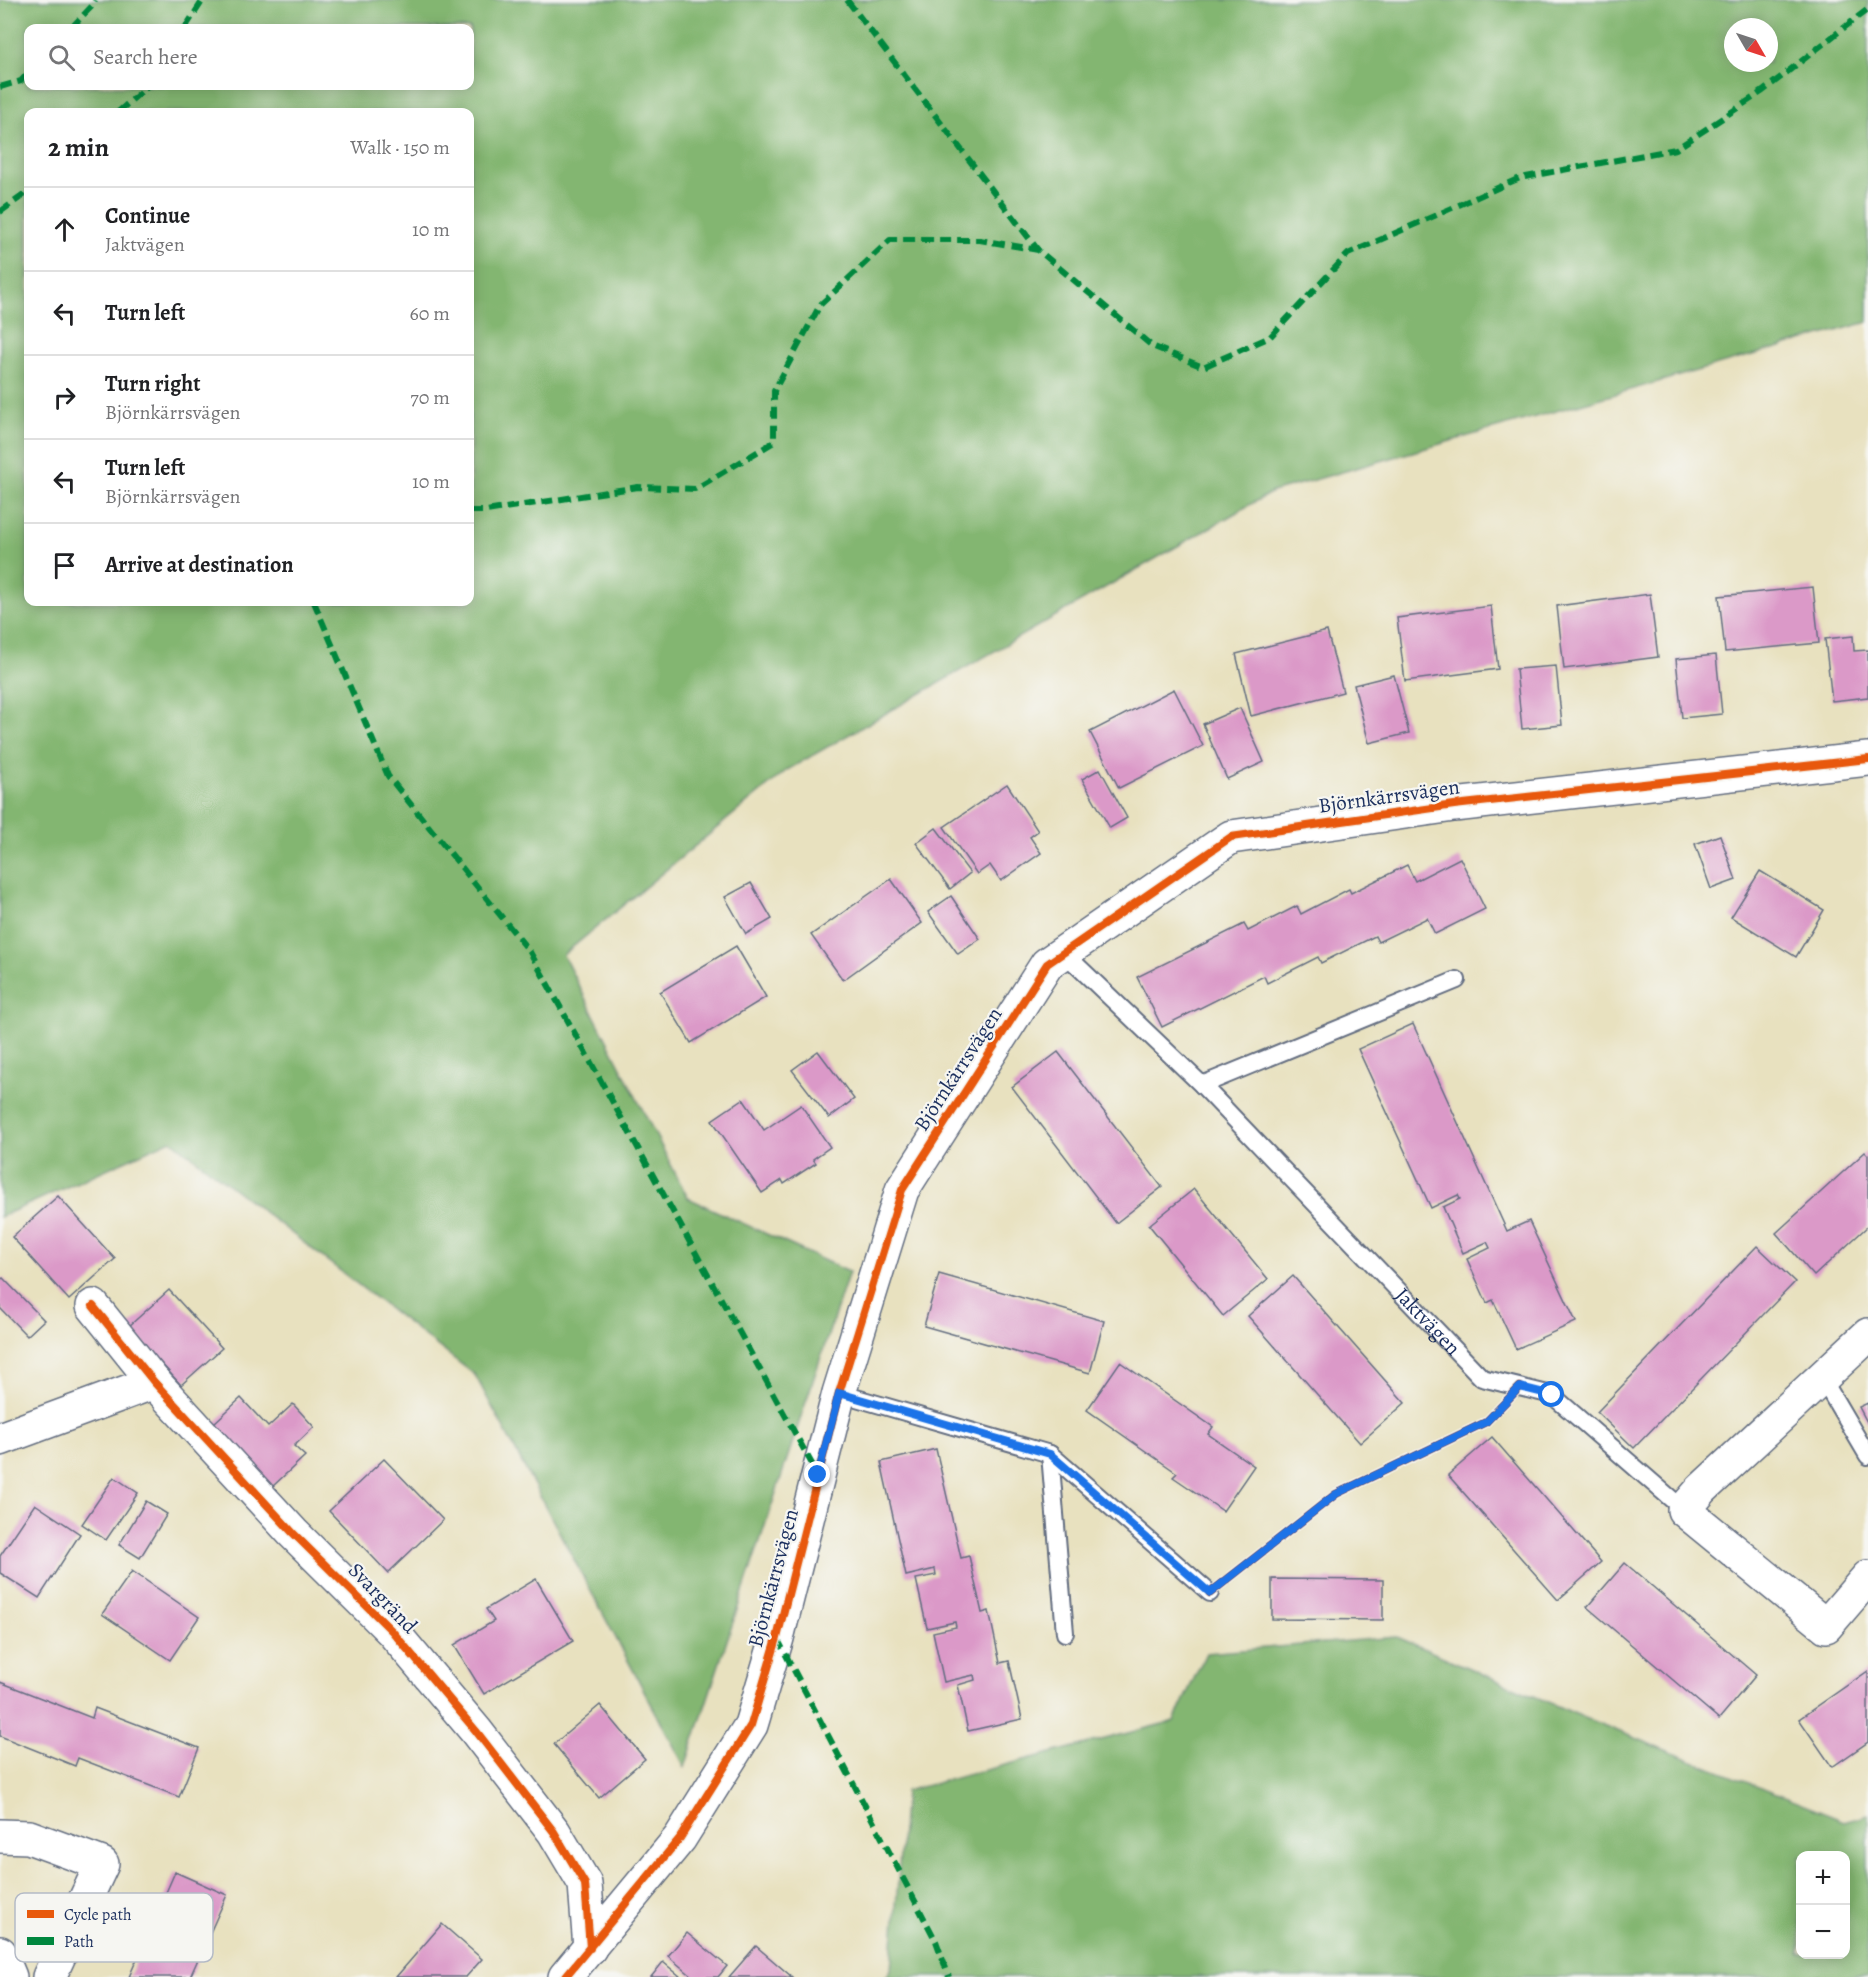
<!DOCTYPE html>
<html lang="en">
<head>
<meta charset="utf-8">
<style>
	:root { --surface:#fff; --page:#f2f2f2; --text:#202124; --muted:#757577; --line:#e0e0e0 }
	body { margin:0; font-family:Alegreya,serif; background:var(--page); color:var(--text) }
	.controls { position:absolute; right:18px; bottom:18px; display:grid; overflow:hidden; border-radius:12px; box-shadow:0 3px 15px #0003 }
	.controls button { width:54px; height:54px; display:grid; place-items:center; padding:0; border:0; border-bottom:2px solid var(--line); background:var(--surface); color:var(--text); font:30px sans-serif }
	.compass { position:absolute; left:1724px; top:18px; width:54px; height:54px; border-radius:50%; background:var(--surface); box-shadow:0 3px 15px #0003; rotate:129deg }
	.stop { position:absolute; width:18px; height:18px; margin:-14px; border:4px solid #1a73e8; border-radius:50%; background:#fff }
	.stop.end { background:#1a73e8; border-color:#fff; box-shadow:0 2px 6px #0008 }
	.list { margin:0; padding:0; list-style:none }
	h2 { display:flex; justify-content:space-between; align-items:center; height:78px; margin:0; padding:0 24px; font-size:26px }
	h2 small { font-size:20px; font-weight:400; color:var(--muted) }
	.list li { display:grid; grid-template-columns:39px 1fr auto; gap:18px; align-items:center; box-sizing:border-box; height:84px; padding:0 24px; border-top:2px solid var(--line) }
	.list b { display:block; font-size:22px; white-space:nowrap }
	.list p { margin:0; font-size:20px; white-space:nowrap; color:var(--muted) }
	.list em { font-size:20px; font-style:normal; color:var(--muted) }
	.icon { flex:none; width:33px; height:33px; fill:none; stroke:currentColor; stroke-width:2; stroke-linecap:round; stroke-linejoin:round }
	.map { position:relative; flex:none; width:1868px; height:1977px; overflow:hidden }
	.search { position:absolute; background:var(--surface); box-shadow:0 3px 15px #0003; left:24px; top:24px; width:450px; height:66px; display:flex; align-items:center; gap:15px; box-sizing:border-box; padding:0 21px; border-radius:12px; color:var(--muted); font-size:22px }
	.panel { position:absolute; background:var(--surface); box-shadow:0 3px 15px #0003; left:24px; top:108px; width:450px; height:498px; border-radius:12px }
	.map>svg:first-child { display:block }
</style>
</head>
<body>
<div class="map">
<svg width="1868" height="1977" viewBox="0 0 1868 1977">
	<rect width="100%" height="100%" fill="#f6f6f2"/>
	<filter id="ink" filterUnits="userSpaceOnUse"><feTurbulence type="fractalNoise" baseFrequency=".0167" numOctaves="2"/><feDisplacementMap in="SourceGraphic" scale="12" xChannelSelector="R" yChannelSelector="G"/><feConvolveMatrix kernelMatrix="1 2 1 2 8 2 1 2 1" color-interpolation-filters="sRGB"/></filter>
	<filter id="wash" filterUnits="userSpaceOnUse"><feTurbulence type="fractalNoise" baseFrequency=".008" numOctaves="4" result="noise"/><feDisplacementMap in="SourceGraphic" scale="24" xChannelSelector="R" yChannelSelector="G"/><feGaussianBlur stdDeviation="1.35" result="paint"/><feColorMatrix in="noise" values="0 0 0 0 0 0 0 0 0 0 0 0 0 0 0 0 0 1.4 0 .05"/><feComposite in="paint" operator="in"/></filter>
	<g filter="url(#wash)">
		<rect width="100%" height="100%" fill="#e8e1bf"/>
		<g fill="#83b671" stroke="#4f7268" stroke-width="1.5" fill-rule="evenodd">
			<path d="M0,0h1868v322l-596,170 -485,278 -224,185 125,243 161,74 -164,495 -210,-392 -304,-235 -171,77zM1733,27h36v36h-36zM28,28h442v58h-442zM28,112h442v490h-442z"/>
			<path d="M1397,1637l188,81 259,103 24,-7v163h-982l5,-7 14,-179 269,-70 32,-68zM1800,1856h46v98h-46z"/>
		</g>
		<g id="blocks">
			<g fill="#db99c8">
				<polygon points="1813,587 1819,643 1725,652 1719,596"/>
				<polygon points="1650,594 1658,657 1564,669 1557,606"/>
				<polygon points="1491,606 1498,669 1405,681 1397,618"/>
				<polygon points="1327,631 1343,692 1251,716 1236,654"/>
				<polygon points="1853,636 1854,651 1868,650 1868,697 1832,701 1825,639"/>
				<polygon points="1716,655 1722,714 1682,718 1676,659"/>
				<polygon points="1556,666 1562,725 1522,729 1516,669"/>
				<polygon points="1394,675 1409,733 1369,743 1354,685"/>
				<polygon points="1174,689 1203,746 1119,788 1090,732"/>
				<polygon points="1240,708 1264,762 1227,779 1203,724"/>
				<polygon points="1100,769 1127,818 1110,828 1082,779"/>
				<polygon points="1007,784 1038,831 1030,837 1041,853 1001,881 990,865 977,874 944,827"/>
				<polygon points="936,828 970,873 950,889 916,843"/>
				<polygon points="1720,835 1736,880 1711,889 1695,844"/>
				<polygon points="1460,858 1485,909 1435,934 1427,918 1378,942 1375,936 1321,963 1318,957 1267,983 1264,976 1162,1027 1137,977 1244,924 1248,931 1297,906 1301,914 1349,889 1351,893 1407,865 1415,881"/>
				<polygon points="1760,871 1824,910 1796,957 1731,917"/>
				<polygon points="891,879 922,923 843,980 811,935"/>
				<polygon points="751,883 772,919 746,934 725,897"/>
				<polygon points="951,896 980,939 958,954 928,912"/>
				<polygon points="736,946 766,997 691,1043 660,992"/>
				<polygon points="1413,1024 1507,1231 1529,1221 1576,1322 1516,1349 1493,1300 1487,1303 1467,1259 1490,1248 1487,1242 1463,1253 1443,1207 1460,1199 1458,1195 1431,1208 1358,1049"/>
				<polygon points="818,1051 854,1099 829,1118 792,1070"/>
				<polygon points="1058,1052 1162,1187 1116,1223 1012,1087"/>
				<polygon points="743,1099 764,1130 801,1105 830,1147 813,1159 816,1163 784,1184 782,1180 762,1193 712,1120"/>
				<polygon points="1865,1152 1868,1155 1868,1226 1814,1276 1776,1233"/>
				<polygon points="1194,1189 1268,1279 1223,1316 1149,1225"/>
				<polygon points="58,1196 115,1259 69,1300 12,1237"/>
				<polygon points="1757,1246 1795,1282 1634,1448 1597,1412"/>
				<polygon points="939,1274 1104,1321 1090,1373 924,1326"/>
				<polygon points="1293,1276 1405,1403 1360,1443 1248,1316"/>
				<polygon points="3,1278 44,1320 27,1336 0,1308 0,1280"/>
				<polygon points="169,1290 222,1348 181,1385 128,1327"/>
				<polygon points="1120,1362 1213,1427 1208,1434 1254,1466 1223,1511 1173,1477 1177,1473 1087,1410"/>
				<polygon points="241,1398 268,1427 293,1404 314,1427 294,1446 305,1456 272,1487 213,1424"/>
				<polygon points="1868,1403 1868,1424 1859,1407"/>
				<polygon points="1492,1437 1601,1562 1558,1600 1448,1475"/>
				<polygon points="936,1449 961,1558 969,1556 982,1613 989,1611 1000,1663 1009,1661 1022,1719 968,1731 958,1685 975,1680 974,1675 944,1682 933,1632 956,1627 955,1622 927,1628 916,1579 936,1575 935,1569 906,1576 881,1462"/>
				<polygon points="384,1459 443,1520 388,1573 329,1511"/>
				<polygon points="114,1477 138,1493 106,1540 82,1524"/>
				<polygon points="146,1501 167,1514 140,1558 119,1545"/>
				<polygon points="35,1504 80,1534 39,1598 0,1573 0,1556"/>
				<polygon points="1625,1563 1756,1675 1719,1719 1587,1607"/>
				<polygon points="132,1571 199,1617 170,1660 102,1614"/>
				<polygon points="536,1579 573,1641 484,1694 454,1645 494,1621 486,1609"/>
				<polygon points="1272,1579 1383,1580 1383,1620 1272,1619"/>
				<polygon points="1868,1671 1868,1742 1832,1767 1799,1719"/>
				<polygon points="0,1682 92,1718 95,1708 199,1748 179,1797 78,1758 75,1766 0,1736"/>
				<polygon points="600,1705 645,1759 599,1798 554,1744"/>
				<polygon points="175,1872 227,1895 190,1977 129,1977"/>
				<polygon points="442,1924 482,1959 466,1977 396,1977"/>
				<polygon points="687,1933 727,1966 718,1977 693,1977 668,1956"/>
				<polygon points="756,1946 792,1977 729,1977"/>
				<polygon points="663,1962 681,1977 651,1977"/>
			</g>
		</g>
	</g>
	<g filter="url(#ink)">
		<use href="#blocks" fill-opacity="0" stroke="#636d80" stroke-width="1.5"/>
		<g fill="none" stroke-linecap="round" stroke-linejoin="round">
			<g stroke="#636d80" stroke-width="20">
				<g id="service">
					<path id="s1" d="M1064,953l138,132 280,293 70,17 132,115"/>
					<polyline points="1202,1085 1457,980"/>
					<polyline points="1822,1378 1868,1456"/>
					<polyline points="839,1393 1050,1454 1210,1593"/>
					<polyline points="1050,1454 1065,1633"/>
				</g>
			</g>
			<g stroke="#636d80" stroke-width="36">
				<g id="minor">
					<polyline points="93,1306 154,1382 293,1533 392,1631 476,1731 554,1832 585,1884 590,1948"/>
					<polyline points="1868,1335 1702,1489 1684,1510 1826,1626 1868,1577"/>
					<polyline points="0,1439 154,1382"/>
					<polyline points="0,1836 29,1837 102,1864 49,1977"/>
					<polyline points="0,1953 10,1977"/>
					<polyline points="565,1977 680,1838 751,1725 777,1638 839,1393 902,1190 1047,964 1231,837 1454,805 1868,759"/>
				</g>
			</g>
			<use href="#service" stroke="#fff" stroke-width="16"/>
			<use href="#minor" stroke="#fff" stroke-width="33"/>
			<g stroke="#00873e" stroke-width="6" stroke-dasharray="12 6" stroke-linecap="butt">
				<polyline points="847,0 1038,250"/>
				<polyline points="71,28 93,5 95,0"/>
				<polyline points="185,28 203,0"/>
				<polyline points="0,87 21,81 28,73"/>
				<polyline points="118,112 148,86"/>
				<polyline points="0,212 28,192"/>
				<polyline points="470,511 486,511 638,487 695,489 774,442 774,391 820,305 890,240 980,240 1038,250 1152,346 1203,367 1270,337 1348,254 1520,178 1676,149 1763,91 1868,9"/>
				<polyline points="314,602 388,776 530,952 818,1475"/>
				<polyline points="777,1638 936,1941 949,1977"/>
			</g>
			<g stroke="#f6f6f2" stroke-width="11">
				<g id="cycleway">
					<polyline points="93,1306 154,1382 293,1533 392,1631 476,1731 554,1832 585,1884 590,1948"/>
					<polyline points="1210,1593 1336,1494 1486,1422 1520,1387"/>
					<polyline points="565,1977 680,1838 751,1725 777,1638 839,1393 902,1190 1047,964 1231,837 1454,805 1868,759"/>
				</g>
			</g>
			<use href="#cycleway" stroke="#e8590c" stroke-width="8"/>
		</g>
	</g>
	<g fill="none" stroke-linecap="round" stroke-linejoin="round" filter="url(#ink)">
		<polyline stroke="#1a73e8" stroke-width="8" points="818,1475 839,1393 1050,1454 1210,1593 1336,1494 1486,1422 1520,1387 1552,1395"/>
	</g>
	<g text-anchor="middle" stroke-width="4.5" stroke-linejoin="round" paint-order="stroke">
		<g font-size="21" fill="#1b2f5e" stroke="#f6f6f2">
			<text transform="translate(1389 796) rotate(-8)" y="7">Björnkärrsvägen</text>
			<text transform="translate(958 1069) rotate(-57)" y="7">Björnkärrsvägen</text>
			<text dy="7" stroke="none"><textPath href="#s1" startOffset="518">Jaktvägen</textPath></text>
			<text transform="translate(773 1578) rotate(-75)" y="7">Björnkärrsvägen</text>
			<text transform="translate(383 1598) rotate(46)" y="7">Svargränd</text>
		</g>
	</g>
	<rect x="15" y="1893" width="198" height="69" rx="9" fill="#f6f6f2" stroke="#b4bac6" stroke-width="1.5"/>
	<rect x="27" y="1910" width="27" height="8" fill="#e8590c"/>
	<rect x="27" y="1937" width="27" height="8" fill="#00873e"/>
	<g font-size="16" fill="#1b2f5e">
		<text x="64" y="1920">Cycle path</text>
		<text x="64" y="1947">Path</text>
	</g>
</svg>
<div class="controls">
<button>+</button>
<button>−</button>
</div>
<svg class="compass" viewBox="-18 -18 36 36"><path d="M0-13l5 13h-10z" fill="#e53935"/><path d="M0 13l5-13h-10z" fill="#757577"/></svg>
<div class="stop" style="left:1552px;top:1395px"></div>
<div class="stop end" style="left:818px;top:1475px"></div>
<div class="search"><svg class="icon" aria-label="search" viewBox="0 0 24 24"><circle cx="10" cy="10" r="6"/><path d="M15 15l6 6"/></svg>Search here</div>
<section class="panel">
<h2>2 min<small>Walk · 150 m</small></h2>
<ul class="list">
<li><svg class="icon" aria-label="ahead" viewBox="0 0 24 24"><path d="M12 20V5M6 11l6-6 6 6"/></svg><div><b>Continue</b><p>Jaktvägen</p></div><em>10 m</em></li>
<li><svg class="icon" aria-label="left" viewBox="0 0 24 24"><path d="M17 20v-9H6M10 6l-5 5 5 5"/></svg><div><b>Turn left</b></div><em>60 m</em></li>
<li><svg class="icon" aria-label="right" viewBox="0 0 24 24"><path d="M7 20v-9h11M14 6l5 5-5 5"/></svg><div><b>Turn right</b><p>Björnkärrsvägen</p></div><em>70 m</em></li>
<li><svg class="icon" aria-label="left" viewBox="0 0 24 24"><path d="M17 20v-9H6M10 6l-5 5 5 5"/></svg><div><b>Turn left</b><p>Björnkärrsvägen</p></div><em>10 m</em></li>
<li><svg class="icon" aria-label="arrive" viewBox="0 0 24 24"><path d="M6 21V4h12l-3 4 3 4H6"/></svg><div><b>Arrive at destination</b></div></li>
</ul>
</section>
</div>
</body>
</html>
